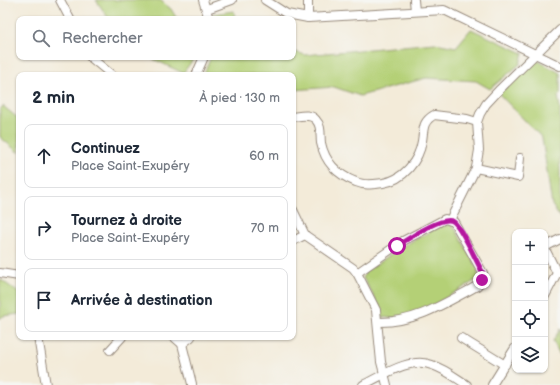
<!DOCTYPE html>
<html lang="fr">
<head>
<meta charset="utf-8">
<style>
	:root { --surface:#fff; --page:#f6f6f7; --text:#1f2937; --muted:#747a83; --line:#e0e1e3 }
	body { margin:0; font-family:"Balsamiq Sans",sans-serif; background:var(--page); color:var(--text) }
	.controls { position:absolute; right:12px; bottom:12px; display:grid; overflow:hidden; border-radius:8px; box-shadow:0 1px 3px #0004 }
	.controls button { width:36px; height:36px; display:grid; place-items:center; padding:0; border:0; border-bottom:1px solid var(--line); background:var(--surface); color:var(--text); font:20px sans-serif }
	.stop { position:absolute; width:12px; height:12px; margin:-9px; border:3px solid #b5179e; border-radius:50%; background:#fff }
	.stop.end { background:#b5179e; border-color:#fff; box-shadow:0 1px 4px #0008 }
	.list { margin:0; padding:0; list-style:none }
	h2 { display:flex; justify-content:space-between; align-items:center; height:52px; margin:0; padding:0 16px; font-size:17px }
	h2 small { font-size:13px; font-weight:400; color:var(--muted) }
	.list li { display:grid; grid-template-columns:26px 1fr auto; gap:12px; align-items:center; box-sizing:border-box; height:64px; margin:0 8px 8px; padding:0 8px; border:1px solid var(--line); border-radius:8px }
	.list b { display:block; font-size:15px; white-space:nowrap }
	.list p { margin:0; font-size:13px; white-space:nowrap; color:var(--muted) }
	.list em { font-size:13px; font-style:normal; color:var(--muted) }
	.icon { flex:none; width:22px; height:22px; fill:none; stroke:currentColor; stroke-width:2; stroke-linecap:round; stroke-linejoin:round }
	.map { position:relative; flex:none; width:560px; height:385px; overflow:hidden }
	.search { position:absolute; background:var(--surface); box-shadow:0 1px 3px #0004; left:16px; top:16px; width:280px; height:44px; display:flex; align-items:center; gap:10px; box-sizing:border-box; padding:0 14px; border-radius:8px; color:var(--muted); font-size:15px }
	.panel { position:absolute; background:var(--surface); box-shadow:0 1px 3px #0004; left:16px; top:72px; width:280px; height:268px; border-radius:8px }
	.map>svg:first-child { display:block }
</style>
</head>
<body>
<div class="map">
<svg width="560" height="385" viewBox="0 0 560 385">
	<rect width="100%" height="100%" fill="#f6f6f2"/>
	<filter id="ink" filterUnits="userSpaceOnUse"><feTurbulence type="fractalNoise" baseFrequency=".025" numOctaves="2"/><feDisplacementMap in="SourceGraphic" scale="8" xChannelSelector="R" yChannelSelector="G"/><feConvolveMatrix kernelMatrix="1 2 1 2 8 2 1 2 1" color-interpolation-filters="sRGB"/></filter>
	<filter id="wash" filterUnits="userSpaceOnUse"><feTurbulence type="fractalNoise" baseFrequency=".012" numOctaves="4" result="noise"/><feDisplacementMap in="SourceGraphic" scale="16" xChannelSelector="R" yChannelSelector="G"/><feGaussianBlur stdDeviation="0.9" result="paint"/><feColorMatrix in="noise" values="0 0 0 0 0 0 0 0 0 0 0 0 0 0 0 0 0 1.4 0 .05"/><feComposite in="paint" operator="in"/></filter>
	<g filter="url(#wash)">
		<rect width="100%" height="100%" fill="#f3ebd9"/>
		<g fill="#b4d076" stroke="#787d4a">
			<polygon points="96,0 160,0 171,9 177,19 109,19"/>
			<polygon points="234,11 235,19 214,19 213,14"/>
			<polygon points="471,29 523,53 520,64 490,89 476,81 426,78 360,96 334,87 293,90 293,75 203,75 211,57 293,57 293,51 305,55 435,43 456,47"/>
			<polygon points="149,57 195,57 183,73"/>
			<polygon points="533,58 560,73 560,94 558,96 560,109 560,218 552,205 542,138 499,94"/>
			<polygon points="3,106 19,119 19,153 0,137 0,110"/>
			<polygon points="446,223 453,225 478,269 478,279 423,311 397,319 382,317 381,309 363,278 365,272 403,246"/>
			<polygon points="0,279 19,293 19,314 3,316 0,319"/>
			<polygon points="560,329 560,355 553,341"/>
		</g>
	</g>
	<g filter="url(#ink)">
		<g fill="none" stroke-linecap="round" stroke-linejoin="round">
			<g stroke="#978a7c" stroke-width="10">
				<g id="minor">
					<polyline points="60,0 70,19"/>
					<polyline points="203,0 209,19"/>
					<polyline points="265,0 287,14 308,18 444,10 560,66"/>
					<polyline points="414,0 415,11"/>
					<polyline points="207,9 232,0"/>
					<polyline points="308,18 308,0"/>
					<polyline points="90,57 112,75"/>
					<polyline points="196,75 204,57"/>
					<path d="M293,117c7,-1 18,-4 23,3 6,6 4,15 5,23 4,19 17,32 35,39 9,4 18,2 27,1 20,-3 36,-22 39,-42 2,-12 0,-19 12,-26l33,4 10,3"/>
					<polyline points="476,168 518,177 520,158"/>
					<polyline points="293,210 305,235 353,268 357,273 376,310 381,362 387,385"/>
					<polyline points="450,220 476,168 479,150 477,122 480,114 486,104 500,89 560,30"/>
					<polyline points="293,241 305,235"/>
					<polyline points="545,247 560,239"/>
					<polyline points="545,249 557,273 545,296"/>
					<polyline points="0,273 19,276"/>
					<path d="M357,273l46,-32 42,-22 9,3 29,51 -1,7 -5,6c-32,17 -62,37 -99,36"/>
					<polyline points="38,337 46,385"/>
					<polyline points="174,337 182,344 192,384"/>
					<polyline points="461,338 505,365"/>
					<polyline points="182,344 191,337"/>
					<polyline points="110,350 122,337"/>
					<path d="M363,385c19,-9 47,-29 69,-20 13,4 24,13 35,20"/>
					<polyline points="492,385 515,348"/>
				</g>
			</g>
			<use href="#minor" stroke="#fff" stroke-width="8"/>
		</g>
	</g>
	<g fill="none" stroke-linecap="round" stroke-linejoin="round" filter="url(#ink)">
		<path stroke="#b5179e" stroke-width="5" d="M397,246c9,-6 48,-33 57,-24 9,8 22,39 29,51l-1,7"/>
	</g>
</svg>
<div class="controls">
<button>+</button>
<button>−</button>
<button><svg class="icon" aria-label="locate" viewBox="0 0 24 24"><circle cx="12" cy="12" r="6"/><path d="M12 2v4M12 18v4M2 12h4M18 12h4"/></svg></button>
<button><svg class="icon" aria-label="layers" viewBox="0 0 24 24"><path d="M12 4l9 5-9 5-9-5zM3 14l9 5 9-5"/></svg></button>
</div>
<div class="stop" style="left:397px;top:246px"></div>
<div class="stop end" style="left:482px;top:280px"></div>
<div class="search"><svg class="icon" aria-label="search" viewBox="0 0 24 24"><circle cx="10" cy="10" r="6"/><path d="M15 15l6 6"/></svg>Rechercher</div>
<section class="panel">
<h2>2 min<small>À pied · 130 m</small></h2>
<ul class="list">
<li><svg class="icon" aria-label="ahead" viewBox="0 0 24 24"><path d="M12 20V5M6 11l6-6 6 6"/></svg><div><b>Continuez</b><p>Place Saint-Exupéry</p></div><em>60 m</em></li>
<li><svg class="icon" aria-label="right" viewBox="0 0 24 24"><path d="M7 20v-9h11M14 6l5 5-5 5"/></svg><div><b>Tournez à droite</b><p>Place Saint-Exupéry</p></div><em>70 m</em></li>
<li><svg class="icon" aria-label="arrive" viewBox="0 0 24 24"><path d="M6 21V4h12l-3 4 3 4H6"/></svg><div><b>Arrivée à destination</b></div></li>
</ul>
</section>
</div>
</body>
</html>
